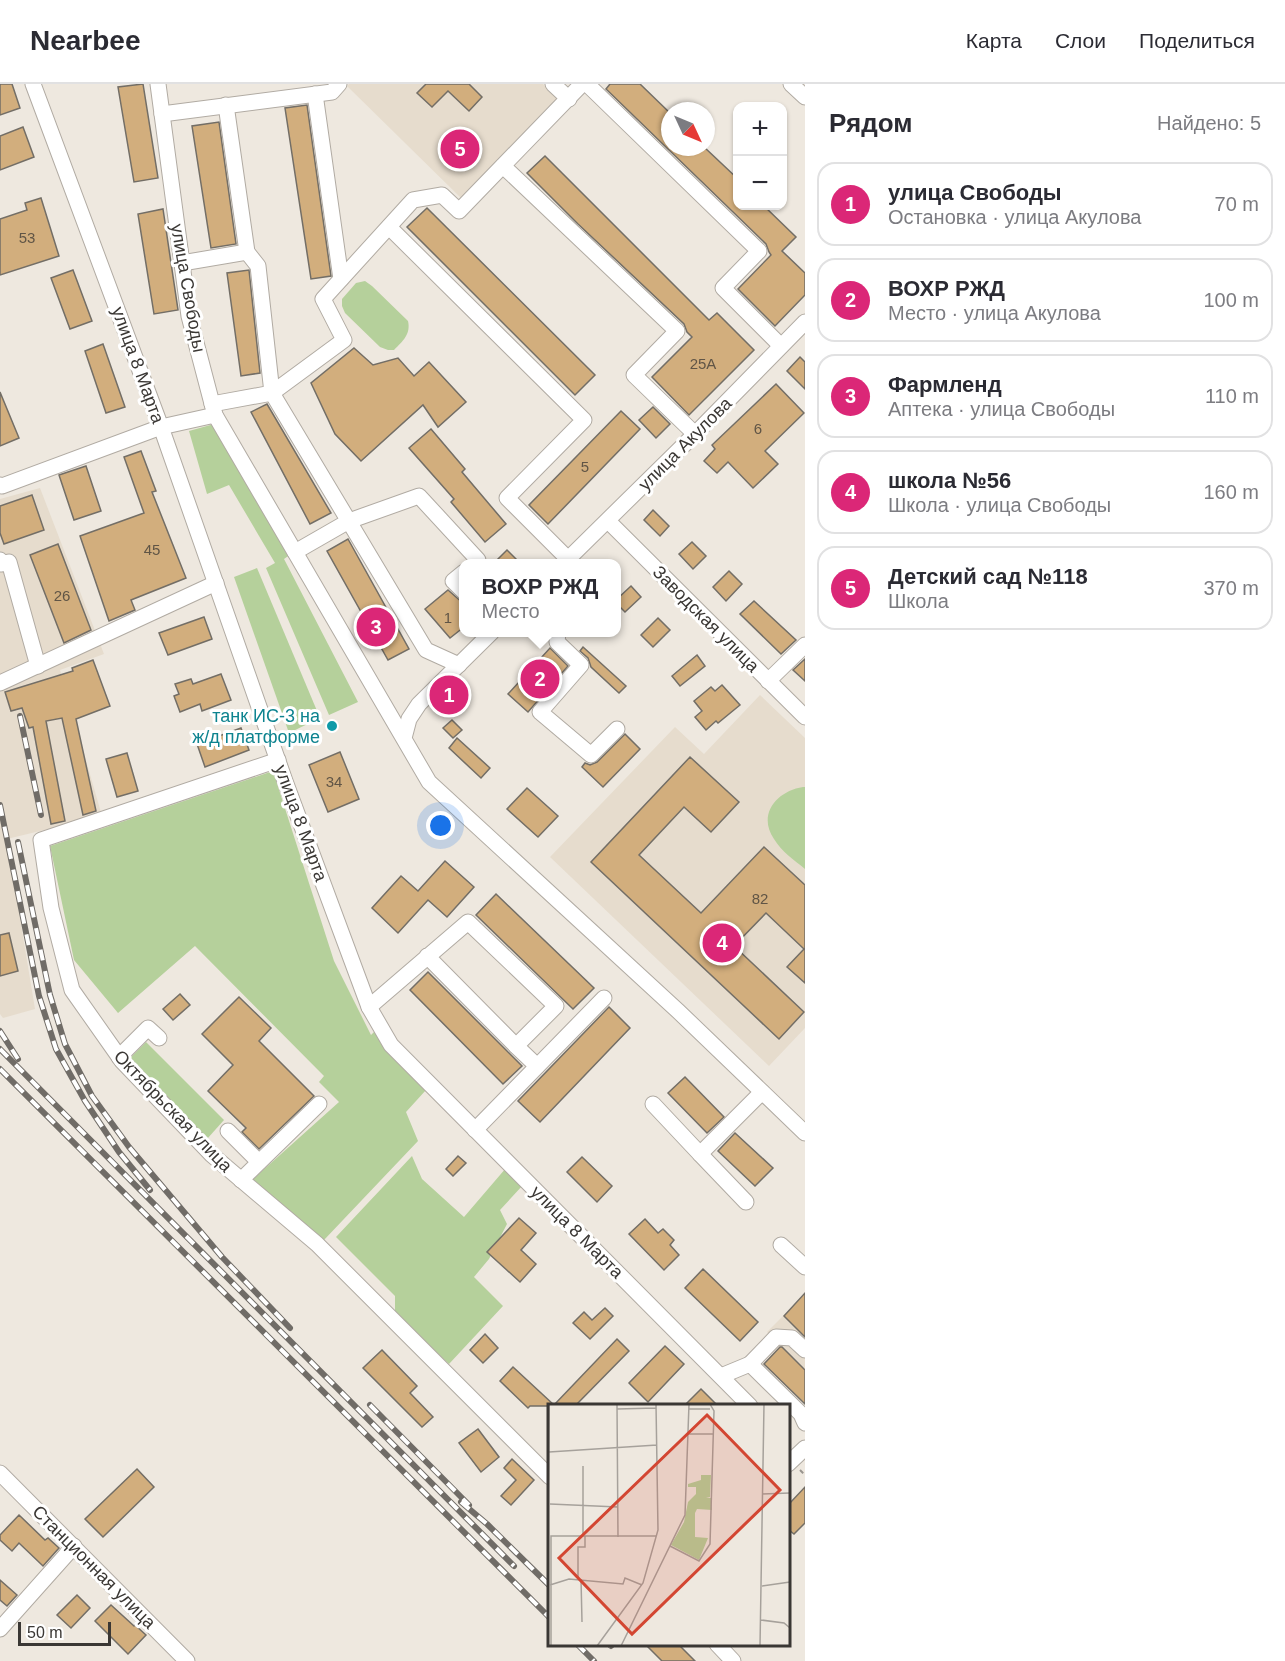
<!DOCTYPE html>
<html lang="ru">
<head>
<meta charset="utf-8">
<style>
	:root { --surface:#fff; --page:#f2f2f3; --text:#2b2b33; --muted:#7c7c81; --line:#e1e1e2; --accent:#db2777 }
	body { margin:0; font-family:Arial,sans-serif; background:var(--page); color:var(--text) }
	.controls { position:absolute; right:18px; top:18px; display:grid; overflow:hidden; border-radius:12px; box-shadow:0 2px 4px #0004 }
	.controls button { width:54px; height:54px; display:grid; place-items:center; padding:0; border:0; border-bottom:2px solid var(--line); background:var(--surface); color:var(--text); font:30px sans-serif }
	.compass { position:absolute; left:661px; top:18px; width:54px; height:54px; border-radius:50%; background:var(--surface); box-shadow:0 2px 4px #0004; rotate:134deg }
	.scale { position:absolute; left:18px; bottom:15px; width:93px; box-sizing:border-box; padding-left:6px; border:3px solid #3a3734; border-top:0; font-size:16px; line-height:21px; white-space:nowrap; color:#3a3734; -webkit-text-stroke:4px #fff; paint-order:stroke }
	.you { position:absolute; left:441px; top:742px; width:21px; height:21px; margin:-15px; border:4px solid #fff; border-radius:50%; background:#1a73e8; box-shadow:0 0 0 9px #1a73e833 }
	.badge { display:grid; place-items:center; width:39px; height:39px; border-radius:50%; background:var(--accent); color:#fff; font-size:20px; font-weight:700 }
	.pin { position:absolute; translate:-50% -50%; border:3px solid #fff; box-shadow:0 2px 6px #0006 }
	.popup { position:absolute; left:459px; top:475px; width:162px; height:78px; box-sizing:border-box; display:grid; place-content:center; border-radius:12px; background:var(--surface); filter:drop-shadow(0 2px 4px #0005); font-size:20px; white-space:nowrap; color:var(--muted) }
	.popup b { font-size:22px; color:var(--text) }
	.popup::after { content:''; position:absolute; left:50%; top:100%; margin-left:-12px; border:12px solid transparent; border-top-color:var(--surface) }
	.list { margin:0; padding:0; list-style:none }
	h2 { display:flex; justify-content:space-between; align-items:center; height:78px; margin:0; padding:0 24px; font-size:26px }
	h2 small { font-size:20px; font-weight:400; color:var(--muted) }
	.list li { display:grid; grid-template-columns:39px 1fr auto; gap:18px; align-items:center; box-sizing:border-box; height:84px; margin:0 12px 12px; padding:0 12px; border:2px solid var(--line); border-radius:18px }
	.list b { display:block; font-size:22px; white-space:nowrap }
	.list p { margin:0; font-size:20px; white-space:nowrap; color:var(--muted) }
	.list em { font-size:20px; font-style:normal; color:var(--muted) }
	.map { position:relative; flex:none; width:805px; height:1577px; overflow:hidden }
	header { display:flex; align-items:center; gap:36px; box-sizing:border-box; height:84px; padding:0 30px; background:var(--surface); border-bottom:2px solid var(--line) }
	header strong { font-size:28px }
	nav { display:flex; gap:33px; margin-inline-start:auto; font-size:21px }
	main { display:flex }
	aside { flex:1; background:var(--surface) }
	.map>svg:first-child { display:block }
</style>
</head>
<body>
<header>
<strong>Nearbee</strong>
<nav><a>Карта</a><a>Слои</a><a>Поделиться</a></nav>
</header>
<main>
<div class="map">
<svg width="805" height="1577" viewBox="0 0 805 1577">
	<rect width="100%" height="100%" fill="#eee8df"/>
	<g fill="#e6dccd">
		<polygon points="349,0 543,0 558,15 461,114 347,2"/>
		<polygon points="40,404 104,570 60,586 102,732 7,755 35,925 3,934 0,930 0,415"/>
		<polygon points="760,611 805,654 805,944 769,982 550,773 675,643 704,670"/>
		<polygon points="804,1211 805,1212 805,1286 767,1248"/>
	</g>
	<g fill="#b5d09b">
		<path d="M365,197l7,5 36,35c3,13 -5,20 -14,29h-6l-8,-3 -35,-34 -3,-7v-7l14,-16z"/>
		<polygon points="214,340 291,470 284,475 358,618 329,631 266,484 275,479 229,401 207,410 189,347"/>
		<polygon points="257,484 320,634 289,649 234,493"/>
		<polygon points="273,687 334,877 371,951 375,947 426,1006 406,1028 418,1057 324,1156 252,1096 339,1018 319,998 324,992 195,862 118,929 74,876 50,762"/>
		<path d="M803,703h2v82c-11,-9 -24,-18 -31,-30 -17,-25 3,-48 29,-52z"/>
		<polygon points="146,958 224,1036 207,1055 129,975"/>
		<polygon points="412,1072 422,1095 464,1133 506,1084 523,1101 500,1126 507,1140 489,1175 474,1193 503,1222 449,1280 395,1231 395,1212 336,1153"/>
	</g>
	<g fill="#d2ae7d" stroke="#736e66" stroke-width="1.5">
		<polygon points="0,0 12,0 20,24 0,31"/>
		<polygon points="143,0 158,94 134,98 118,3"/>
		<polygon points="426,0 469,0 482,13 469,27 448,7 432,23 417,9"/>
		<polygon points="610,0 640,0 670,29 670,63 704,63 738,95 738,122 764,122 796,153 782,167 805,189 805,211 775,242 738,205 771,171 769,168 766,160 606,5"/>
		<polygon points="307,21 331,192 311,195 285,24"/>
		<polygon points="219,38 236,160 211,164 192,42"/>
		<polygon points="23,43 34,73 0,86 0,52"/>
		<polygon points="545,72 709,236 717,229 754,266 689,331 652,293 692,253 687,248 684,240 578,140 527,89"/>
		<polygon points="41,114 59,172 0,191 0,135 27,126 25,119"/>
		<polygon points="427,124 595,291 575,311 407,143"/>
		<polygon points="163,125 178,226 154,230 138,130"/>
		<polygon points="73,186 92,237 70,245 51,194"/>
		<polygon points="249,186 260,289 241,292 227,189"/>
		<polygon points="103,260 125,323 106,329 85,267"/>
		<polygon points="354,264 373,281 398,274 414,292 429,278 466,318 438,343 423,321 361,377 335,350 311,299"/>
		<polygon points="800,273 805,278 805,305 787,287"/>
		<polygon points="776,300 804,329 765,367 778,380 753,404 728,378 717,389 704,377 715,365 712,361"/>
		<polygon points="0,308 19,354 0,362"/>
		<polygon points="267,320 331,429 310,440 251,328"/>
		<polygon points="653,323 670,340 656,354 639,336"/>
		<polygon points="621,327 640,345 548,440 529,421"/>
		<polygon points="431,345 465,385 462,388 506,440 485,458 451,418 454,415 409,364"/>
		<polygon points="141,367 156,407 152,408 186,494 131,516 135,526 109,537 80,452 144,429 124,373"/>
		<polygon points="86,382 101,427 74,436 59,391"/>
		<polygon points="32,411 44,446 4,460 0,449 0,422"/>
		<polygon points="653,426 669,442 660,452 644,436"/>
		<polygon points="348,455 409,565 388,576 327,467"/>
		<polygon points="692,458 706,472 693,485 679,470"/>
		<polygon points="58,460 91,546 64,559 30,471"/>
		<polygon points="507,466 521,480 493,480"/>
		<polygon points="729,487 742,500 726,517 713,503"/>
		<polygon points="631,502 641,513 625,528 616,519 616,516"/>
		<polygon points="448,506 464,520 464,543 450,554 425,525"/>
		<polygon points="754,517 796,556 781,570 740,530"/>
		<polygon points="204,533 212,555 168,571 159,549"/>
		<polygon points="658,534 670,546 653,563 641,551"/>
		<polygon points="583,563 626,602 619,609 591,583 588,574 580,567"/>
		<polygon points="550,564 568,582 528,628 508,610"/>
		<polygon points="697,571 705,582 680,602 672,592"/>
		<polygon points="805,575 805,597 793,586"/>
		<polygon points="93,576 110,622 76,635 96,727 83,731 62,634 46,637 65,737 51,740 33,643 29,644 22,624 11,627 5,608 73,587 72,584"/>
		<polygon points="221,590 231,616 202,627 200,620 180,628 174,612 179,610 175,600 191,595 193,600"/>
		<polygon points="722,601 740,621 718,639 716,637 706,646 695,633 702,627 694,617 711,603 715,607"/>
		<polygon points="452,636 462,646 453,654 443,644"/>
		<polygon points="241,644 249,666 205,683 197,660"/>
		<polygon points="625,650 640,665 603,703 582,683 585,679 590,681 597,678"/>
		<polygon points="457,654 490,684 481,694 449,664"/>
		<polygon points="340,668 359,715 328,728 309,681"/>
		<polygon points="127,669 138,707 117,713 106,675"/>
		<polygon points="690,673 739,718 711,748 684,723 639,771 701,829 764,763 805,801 805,899 787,883 804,865 766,829 734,862 804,928 779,955 591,778"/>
		<polygon points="527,704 558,732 538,753 507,725"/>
		<polygon points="445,777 474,803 447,833 428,816 398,849 372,824 401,792 418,807"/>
		<polygon points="496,810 594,904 573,925 476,831"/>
		<polygon points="9,849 18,887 0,892 0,851"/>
		<polygon points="428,888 522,982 503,1000 410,906"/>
		<polygon points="180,910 190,921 173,936 163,925"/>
		<polygon points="239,913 271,944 259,957 314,1012 259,1065 242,1048 246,1044 208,1007 233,981 202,950"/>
		<polygon points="609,923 630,944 540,1038 518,1017"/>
		<polygon points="685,993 724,1033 707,1049 668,1009"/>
		<polygon points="735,1049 773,1084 755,1102 718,1067"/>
		<polygon points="458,1072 466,1079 453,1092 446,1085"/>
		<polygon points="582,1073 612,1102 597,1118 567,1088"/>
		<polygon points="519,1134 536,1149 521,1166 536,1180 520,1198 487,1168"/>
		<polygon points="645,1135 658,1149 663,1145 674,1156 670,1161 679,1171 664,1186 629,1150"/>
		<polygon points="703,1185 758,1238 740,1257 685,1204"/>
		<polygon points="805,1209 805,1253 784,1232"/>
		<polygon points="605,1224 613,1232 590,1255 573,1239 584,1228 592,1236"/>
		<polygon points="485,1250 498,1264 483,1279 470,1266"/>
		<polygon points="617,1255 629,1267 575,1322 530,1322 528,1324 500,1297 513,1283 554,1321"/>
		<polygon points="665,1262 684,1280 648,1318 629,1299"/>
		<polygon points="780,1263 782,1263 805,1286 805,1320 764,1280"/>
		<polygon points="382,1266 417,1302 410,1309 433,1333 422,1343 363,1284"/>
		<polygon points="701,1305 718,1322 684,1322"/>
		<polygon points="478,1345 499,1373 481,1388 459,1359"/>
		<polygon points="512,1375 534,1396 511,1421 501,1412 516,1396 504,1384"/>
		<polygon points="137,1385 154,1403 103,1453 85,1435"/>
		<polygon points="805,1403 805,1439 794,1450 789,1446 789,1420"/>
		<polygon points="19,1431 45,1456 48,1454 59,1464 43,1482 19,1459 12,1467 0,1456 0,1451"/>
		<polygon points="0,1496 17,1511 7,1522 0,1516"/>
		<polygon points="77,1511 90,1524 71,1544 57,1531"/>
		<polygon points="111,1521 134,1542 135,1541 146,1551 128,1570 95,1537"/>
		<polygon points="645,1560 678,1560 695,1577 662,1577"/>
	</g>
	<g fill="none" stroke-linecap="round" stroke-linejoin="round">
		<g stroke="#b1aba3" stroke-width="17">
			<g id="minor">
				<polyline points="33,0 161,343 285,697 369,923 391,961 750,1322"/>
				<polyline points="158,0 189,232 215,331 429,698 678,927 805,1049"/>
				<polyline points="553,0 569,15"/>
				<polyline points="587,0 759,167 723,204 781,262"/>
				<polyline points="791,0 805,13"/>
				<polyline points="315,10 341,195"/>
				<polyline points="226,21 247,168 258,182 272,309 426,566 459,581"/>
				<polyline points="162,30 332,8 339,0"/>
				<polyline points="503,82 677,247 634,291 695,350"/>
				<polyline points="389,143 584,336 507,414 568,475"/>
				<polyline points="182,179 247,168"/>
				<polyline points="212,320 272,309 344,256 323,215 413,116 442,111 459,127 582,0"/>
				<polyline points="0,401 2,402 161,343 215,331"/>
				<polyline points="608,437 805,633"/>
				<polyline points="295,468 349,437 419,412 478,476 474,480"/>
				<polyline points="0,476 1,480 9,478 38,582"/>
				<polyline points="563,480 695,350 805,238"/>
				<polyline points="464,488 453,497 464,508"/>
				<polyline points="558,548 557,558 581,581 540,628 591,671 617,645"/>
				<polyline points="768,597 805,561"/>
				<polyline points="0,599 216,499"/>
				<polyline points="404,654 409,635 419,620 492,548"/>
				<polyline points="278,676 41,756 51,824 72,906 122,977 212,1071 317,1160 550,1393"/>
				<polyline points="369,923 468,838 556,922 516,962 427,872"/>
				<polyline points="516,962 537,982"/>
				<polyline points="119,973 148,944 159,954"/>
				<polyline points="653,1020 700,1070 762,1008"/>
				<polyline points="475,1046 604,914"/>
				<polyline points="228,1047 259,1078"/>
				<polyline points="700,1070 746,1118"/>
				<polyline points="241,1096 319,1020"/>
				<polyline points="781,1161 805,1183"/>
				<polyline points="750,1280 776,1253 792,1254 805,1266"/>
				<polyline points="721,1292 750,1280 801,1330 805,1339"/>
				<polyline points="788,1380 805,1364"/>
				<polyline points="0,1389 187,1577"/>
				<polyline points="0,1545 74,1462"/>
				<polyline points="717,1560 733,1577"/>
			</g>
		</g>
		<polyline stroke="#98948e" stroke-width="2" stroke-dasharray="4.5 3" stroke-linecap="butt" points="800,1386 805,1391"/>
		<use href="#minor" stroke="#fff" stroke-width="15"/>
		<g stroke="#706c67" stroke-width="6">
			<g id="rail">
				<polyline points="20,632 41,731"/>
				<polyline points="0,721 39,912 56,965 85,1017 119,1068 150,1106"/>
				<polyline points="18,758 50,911 65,960 92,1012 129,1063 222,1173 290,1244"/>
				<polyline points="0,947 18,975"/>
				<polyline points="0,965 514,1482"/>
				<polyline points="0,985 550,1534"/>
				<polyline points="370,1321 469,1421"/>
				<polyline points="461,1418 487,1440 550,1502"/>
				<polyline points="577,1560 594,1577"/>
				<polyline points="609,1560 611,1562"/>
			</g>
		</g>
		<use href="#rail" stroke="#fff" stroke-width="4" stroke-dasharray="11" stroke-linecap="butt"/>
	</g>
	<circle fill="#0f9aa8" stroke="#fff" stroke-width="2" cx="332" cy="642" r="6"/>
	<g text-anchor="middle" stroke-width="6" stroke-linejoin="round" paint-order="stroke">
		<g font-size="15" fill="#605546">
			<text x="27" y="159">53</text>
			<text x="703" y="285">25А</text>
			<text x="758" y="350">6</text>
			<text x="585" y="388">5</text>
			<text x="152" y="471">45</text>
			<text x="62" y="517">26</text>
			<text x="448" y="539">1</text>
			<text x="334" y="703">34</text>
			<text x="760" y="820">82</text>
		</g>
		<g font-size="18" fill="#3a3734" stroke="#fff">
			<text transform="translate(188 204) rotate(80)" y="6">улица Свободы</text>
			<text transform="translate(138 281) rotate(70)" y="6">улица 8 Марта</text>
			<text transform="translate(685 360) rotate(-45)" y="6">улица Акулова</text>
			<text transform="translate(706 535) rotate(45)" y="6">Заводская улица</text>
			<text transform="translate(301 739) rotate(70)" y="6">улица 8 Марта</text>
			<text transform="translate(173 1027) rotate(46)" y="6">Октябрьская улица</text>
			<text transform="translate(577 1148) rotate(45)" y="6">улица 8 Марта</text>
			<text transform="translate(94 1483) rotate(45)" y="6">Станционная улица</text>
		</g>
		<g font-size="18" fill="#0d838f" stroke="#fff" text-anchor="end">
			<text x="320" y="638">танк ИС-3 на<tspan x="320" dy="21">ж/д платформе</tspan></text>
		</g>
	</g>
	<g transform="translate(548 1320)">
		<rect width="242" height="242" fill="#eee8df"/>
		<path d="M153,71h10l-1,22 -4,1h5l1,12 -15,-1 -2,4v24l13,1 -9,22 -28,-15 13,-23 4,-20 8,-8v-7h-8v-3l13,-4z" fill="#b5d09b"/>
		<path fill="none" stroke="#a6a19b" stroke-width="1.5" d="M69,0l1,133M69,5l39,-1M141,5h21M140,30h25M1,48l108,-7M35,62v70M214,90l28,-1M2,100l68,3M0,133l1,-133M122,142l29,15 11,-17 4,-133 -4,-7M30,175v-32h7v-11M33,175l1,43M2,181l19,-6 54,5 2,-6 17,7M214,182l28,-4M213,216l23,3 6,5M3,242v-110h105M49,242l46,-63 15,-53 -2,-126M73,242l64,-131 4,-111M212,242l4,-242"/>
		<path fill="#d34632" fill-opacity="0.15" stroke="#d34632" stroke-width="3" d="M159,11l73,75 -148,144 -73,-76z"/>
		<rect width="242" height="242" fill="none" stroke="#3a3734" stroke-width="3"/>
	</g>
</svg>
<div class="controls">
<button>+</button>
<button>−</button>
</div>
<svg class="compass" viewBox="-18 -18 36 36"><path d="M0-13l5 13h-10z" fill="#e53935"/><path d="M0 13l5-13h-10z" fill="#7c7c81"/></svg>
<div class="scale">50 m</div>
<div class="you"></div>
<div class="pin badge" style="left:449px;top:611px">1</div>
<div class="pin badge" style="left:540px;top:595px">2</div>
<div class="popup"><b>ВОХР РЖД</b>Место</div>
<div class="pin badge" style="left:376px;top:543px">3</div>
<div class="pin badge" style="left:722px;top:859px">4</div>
<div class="pin badge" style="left:460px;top:65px">5</div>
</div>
<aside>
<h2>Рядом<small>Найдено: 5</small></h2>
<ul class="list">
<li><span class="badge">1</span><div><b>улица Свободы</b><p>Остановка · улица Акулова</p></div><em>70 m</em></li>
<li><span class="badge">2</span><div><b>ВОХР РЖД</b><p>Место · улица Акулова</p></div><em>100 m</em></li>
<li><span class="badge">3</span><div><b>Фармленд</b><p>Аптека · улица Свободы</p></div><em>110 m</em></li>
<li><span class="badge">4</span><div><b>школа №56</b><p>Школа · улица Свободы</p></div><em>160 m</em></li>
<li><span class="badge">5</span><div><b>Детский сад №118</b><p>Школа</p></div><em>370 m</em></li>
</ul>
</aside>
</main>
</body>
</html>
